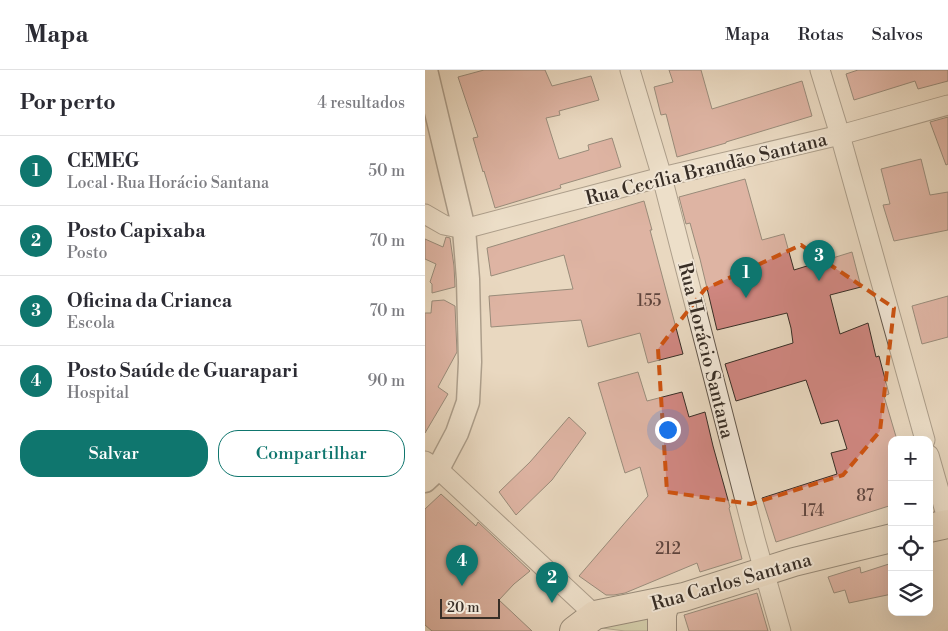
<!DOCTYPE html>
<html lang="pt">
<head>
<meta charset="utf-8">
<style>
	:root { --surface:#fff; --page:#f7f7f7; --text:#2b2b33; --muted:#7c7c81; --line:#e1e1e2; --accent:#0f766e }
	body { margin:0; font-family:"Libre Bodoni",serif; background:var(--page); color:var(--text) }
	.controls { position:absolute; right:15px; bottom:15px; display:grid; overflow:hidden; border-radius:10px; box-shadow:0 5px 20px #0002 }
	.controls button { width:45px; height:45px; display:grid; place-items:center; padding:0; border:0; border-bottom:1px solid var(--line); background:var(--surface); color:var(--text); font:25px sans-serif }
	.scale { position:absolute; left:15px; bottom:12px; width:60px; box-sizing:border-box; padding-left:5px; border:2px solid #382e26; border-top:0; font-size:14px; line-height:18px; white-space:nowrap; color:#382e26; -webkit-text-stroke:4px #f1e6d6; paint-order:stroke }
	.you { position:absolute; left:242px; top:359px; width:18px; height:18px; margin:-12px; border:4px solid #fff; border-radius:50%; background:#1a73e8; box-shadow:0 0 0 8px #1a73e833 }
	.badge { display:grid; place-items:center; width:32px; height:32px; border-radius:50%; background:var(--accent); color:#fff; font-size:16px; font-weight:700 }
	.pin { position:absolute; translate:-50% -41px; filter:drop-shadow(0 1px 2px #0008) }
	.pin::after { content:''; position:absolute; top:26px; width:18px; height:15px; background:inherit; clip-path:polygon(0 0,100% 0,50% 100%) }
	.list { margin:0; padding:0; list-style:none }
	h2 { display:flex; justify-content:space-between; align-items:center; height:65px; margin:0; padding:0 20px; font-size:21px }
	h2 small { font-size:16px; font-weight:400; color:var(--muted) }
	.list li { display:grid; grid-template-columns:32px 1fr auto; gap:15px; align-items:center; box-sizing:border-box; height:70px; padding:0 20px; border-top:1px solid var(--line) }
	.list b { display:block; font-size:19px; white-space:nowrap }
	.list p { margin:0; font-size:16px; white-space:nowrap; color:var(--muted) }
	.list em { font-size:16px; font-style:normal; color:var(--muted) }
	.actions { display:flex; gap:10px; padding:15px 20px }
	.actions a { flex:1; padding:11px 0; border:1px solid var(--accent); border-radius:20px; text-align:center; font-size:18px; color:var(--accent) }
	.actions .main { background:var(--accent); color:#fff }
	.icon { flex:none; width:28px; height:28px; fill:none; stroke:currentColor; stroke-width:2; stroke-linecap:round; stroke-linejoin:round }
	.map { position:relative; flex:none; width:523px; height:561px; overflow:hidden }
	header { display:flex; align-items:center; gap:30px; box-sizing:border-box; height:70px; padding:0 25px; background:var(--surface); border-bottom:1px solid var(--line) }
	header strong { font-size:24px }
	nav { display:flex; gap:28px; margin-inline-start:auto; font-size:18px }
	main { display:flex }
	aside { flex:1; background:var(--surface) }
	.map>svg:first-child { display:block }
</style>
</head>
<body>
<header>
<strong>Mapa</strong>
<nav><a>Mapa</a><a>Rotas</a><a>Salvos</a></nav>
</header>
<main>
<aside>
<h2>Por perto<small>4 resultados</small></h2>
<ul class="list">
<li><span class="badge">1</span><div><b>CEMEG</b><p>Local · Rua Horácio Santana</p></div><em>50 m</em></li>
<li><span class="badge">2</span><div><b>Posto Capixaba</b><p>Posto</p></div><em>70 m</em></li>
<li><span class="badge">3</span><div><b>Oficina da Crianca</b><p>Escola</p></div><em>70 m</em></li>
<li><span class="badge">4</span><div><b>Posto Saúde de Guarapari</b><p>Hospital</p></div><em>90 m</em></li>
</ul>
<div class="actions"><a class="main">Salvar</a><a>Compartilhar</a></div>
</aside>
<div class="map">
<svg width="523" height="561" viewBox="0 0 523 561">
	<rect width="100%" height="100%" fill="#e9d8c0"/>
	<filter id="stains"><feTurbulence type="fractalNoise" baseFrequency=".004" numOctaves="4"/><feColorMatrix values="0 0 0 0 .2 0 0 0 0 .09 0 0 0 0 .02 0 0 0 .5 -.17"/></filter>
	<radialGradient id="worn" r=".72"><stop offset=".6" stop-color="#630" stop-opacity="0"/><stop offset="1" stop-color="#630" stop-opacity=".3"/></radialGradient>
	<polygon fill="#b9be90" stroke="#78765b" points="230,543 230,561 200,561 177,558 202,548"/>
	<g fill="#d08781" stroke="#382e26">
		<polygon points="59,0 120,0 127,16 166,6 174,30 134,41 135,45 121,48 134,89 164,80 163,75 187,68 196,97 135,115 136,118 70,138 59,101 58,102 48,68 53,67 33,7"/>
		<polygon points="244,0 276,0 287,39 377,11 387,46 301,72 301,73 252,87 241,44 236,45 229,17 248,12"/>
		<polygon points="433,0 523,0 523,11 493,19 490,11 429,30 421,4"/>
		<polygon points="523,47 523,94 521,95 505,52"/>
		<polygon points="496,89 505,125 523,122 523,160 469,171 458,135 465,134 456,99"/>
		<polygon points="320,109 337,170 359,164 369,200 427,182 436,217 405,225 415,264 443,253 451,287 454,286 464,324 459,326 472,370 467,370 467,435 351,472 337,428 412,404 406,383 422,379 413,350 396,354 381,310 311,331 300,294 368,273 366,258 362,243 292,260 275,189 265,153 261,154 254,127"/>
		<polygon points="219,131 227,160 225,160 258,284 223,293 215,263 163,277 156,250 66,257 64,226 148,219 139,185 66,206 62,178"/>
		<polygon points="21,167 25,168 29,196 30,217 7,223 7,214 5,212 11,194 0,189 0,169 18,177"/>
		<polygon points="523,226 523,267 497,274 487,236"/>
		<polygon points="19,230 30,236 32,282 13,317 23,324 0,363 0,243 6,243 7,231"/>
		<polygon points="213,302 222,331 257,322 264,347 280,342 288,376 305,437 304,438 317,489 275,502 272,493 200,523 189,525 181,525 154,506 223,426 215,397 200,403 173,313"/>
		<polygon points="144,347 161,363 127,410 91,445 74,422 105,392"/>
		<polygon points="16,424 51,456 53,452 105,501 89,514 74,530 107,561 7,561 0,555 0,439"/>
		<polygon points="467,493 467,524 424,533 420,520 409,523 403,507 435,497 436,503"/>
		<polygon points="332,523 343,561 264,561 259,545"/>
	</g>
	<g fill="none" stroke-linecap="round" stroke-linejoin="round">
		<g stroke="#64584c" stroke-width="21">
			<g id="minor">
				<polyline points="205,0 237,107 330,469 356,561"/>
				<polyline points="395,0 415,65 500,370"/>
				<polyline points="0,144 19,155 39,159 237,107 415,65 523,35"/>
				<polyline points="504,385 523,452"/>
				<polyline points="0,391 13,399 170,545"/>
			</g>
		</g>
		<g stroke="#64584c" stroke-width="25">
			<polyline id="tertiary" points="0,411 13,399 32,363 43,332 45,292 43,209 39,159 1,0"/>
		</g>
		<g stroke="#382e26" stroke-width="30">
			<g id="primary">
				<polyline points="504,458 523,454"/>
				<polyline points="149,561 170,545 259,527 369,492 467,468"/>
				<polyline points="237,561 237,544 241,531"/>
			</g>
		</g>
		<use href="#minor" stroke="#f1e6d6" stroke-width="19"/>
		<use href="#tertiary" stroke="#f1e6d6" stroke-width="22"/>
		<use href="#primary" stroke="#e9d8c0" stroke-width="28"/>
	</g>
	<path d="M0 0H523V561H0ZM376,175l93,63 -14,123 -37,44 -92,29 -84,-12 -9,-143 47,-60z" fill="#e9d8c0" fill-opacity=".55" fill-rule="evenodd"/>
	<path fill="none" stroke="#ce5310" stroke-width="4" stroke-dasharray="10 6" stroke-linejoin="round" d="M376,175l93,63 -14,123 -37,44 -92,29 -84,-12 -9,-143 47,-60z"/>
	<g text-anchor="middle" stroke-width="4" stroke-linejoin="round" paint-order="stroke">
		<g font-size="16" fill="#5e443d">
			<text x="224" y="236">155</text>
			<text x="440" y="431">87</text>
			<text x="388" y="446">174</text>
			<text x="243" y="484">212</text>
		</g>
		<g font-size="19" fill="#382e26" stroke="#f1e6d6">
			<text transform="translate(281 98) rotate(-14)" y="7">Rua Cecília Brandão Santana</text>
			<text transform="translate(282 280) rotate(76)" y="7">Rua Horácio Santana</text>
			<text transform="translate(306 511) rotate(-16)" y="7">Rua Carlos Santana</text>
		</g>
	</g>
	<rect width="100%" height="100%" filter="url(#stains)"/>
	<rect width="100%" height="100%" fill="url(#worn)"/>
</svg>
<div class="controls">
<button>+</button>
<button>−</button>
<button><svg class="icon" aria-label="locate" viewBox="0 0 24 24"><circle cx="12" cy="12" r="6"/><path d="M12 2v4M12 18v4M2 12h4M18 12h4"/></svg></button>
<button><svg class="icon" aria-label="layers" viewBox="0 0 24 24"><path d="M12 4l9 5-9 5-9-5zM3 14l9 5 9-5"/></svg></button>
</div>
<div class="scale">20 m</div>
<div class="you"></div>
<div class="pin badge" style="left:321px;top:228px">1</div>
<div class="pin badge" style="left:127px;top:533px">2</div>
<div class="pin badge" style="left:394px;top:211px">3</div>
<div class="pin badge" style="left:37px;top:516px">4</div>
</div>
</main>
</body>
</html>
